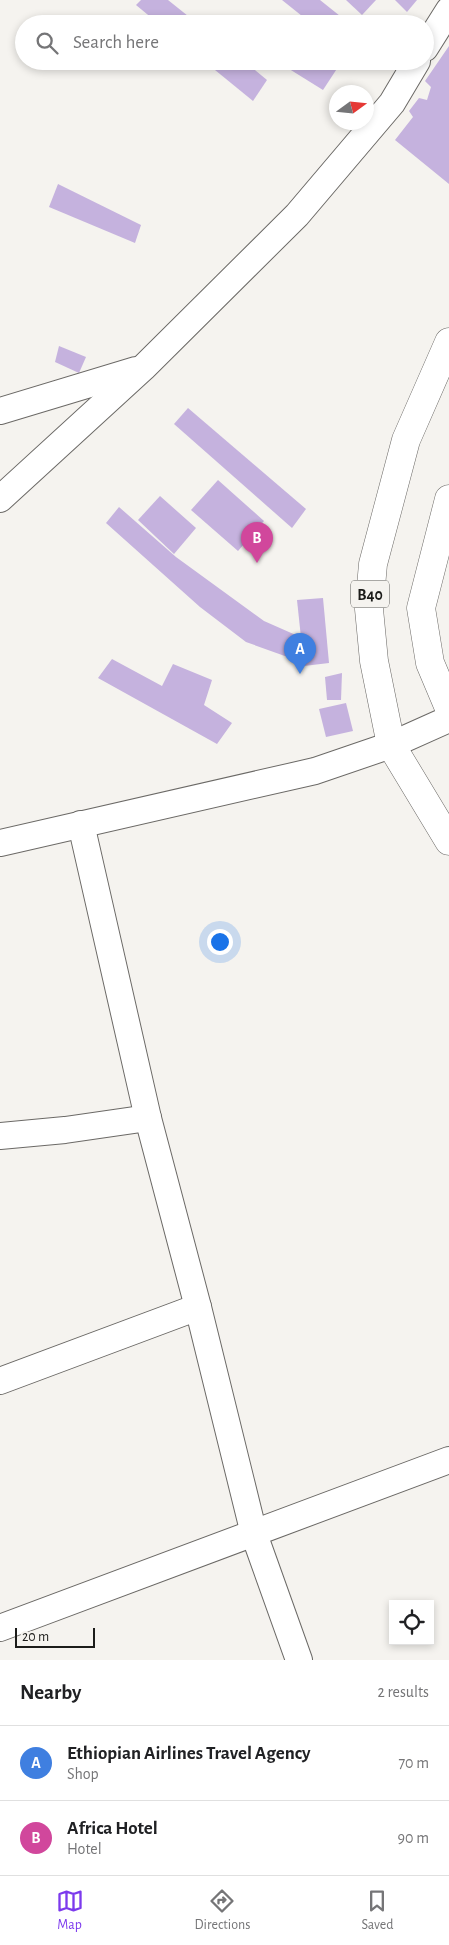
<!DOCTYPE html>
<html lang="en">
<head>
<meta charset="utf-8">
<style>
	:root { --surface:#fff; --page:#f2f2f2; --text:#202124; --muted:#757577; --line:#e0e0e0; --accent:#7c3aed }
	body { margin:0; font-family:"Alegreya Sans",sans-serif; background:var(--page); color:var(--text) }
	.controls { position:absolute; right:15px; bottom:15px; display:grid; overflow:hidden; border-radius:0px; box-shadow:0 2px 8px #0003 }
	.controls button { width:45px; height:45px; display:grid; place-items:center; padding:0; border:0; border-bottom:1px solid var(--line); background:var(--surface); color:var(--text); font:25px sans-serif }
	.compass { position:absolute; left:329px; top:85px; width:45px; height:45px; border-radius:50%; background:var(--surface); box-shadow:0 2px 8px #0003; rotate:75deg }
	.scale { position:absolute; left:15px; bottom:12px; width:80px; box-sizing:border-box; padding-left:5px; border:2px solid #1c1c1a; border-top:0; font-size:14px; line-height:18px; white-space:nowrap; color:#1c1c1a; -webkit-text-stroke:4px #f5f3ef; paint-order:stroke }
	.you { position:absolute; left:219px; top:941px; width:18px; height:18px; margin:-12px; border:4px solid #fff; border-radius:50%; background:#1a73e8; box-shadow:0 0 0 8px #1a73e833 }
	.badge { display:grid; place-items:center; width:32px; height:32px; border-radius:50%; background:var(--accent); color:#fff; font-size:16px; font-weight:700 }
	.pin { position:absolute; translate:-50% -41px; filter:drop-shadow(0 1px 2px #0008) }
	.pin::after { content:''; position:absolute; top:26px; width:18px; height:15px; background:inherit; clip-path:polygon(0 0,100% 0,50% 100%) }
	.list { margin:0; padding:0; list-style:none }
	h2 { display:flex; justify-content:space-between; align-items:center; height:65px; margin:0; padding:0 20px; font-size:21px }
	h2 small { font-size:16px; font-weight:400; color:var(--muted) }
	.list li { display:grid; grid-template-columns:32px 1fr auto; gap:15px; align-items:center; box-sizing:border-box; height:75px; padding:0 20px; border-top:1px solid var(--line) }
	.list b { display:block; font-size:19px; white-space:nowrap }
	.list p { margin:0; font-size:16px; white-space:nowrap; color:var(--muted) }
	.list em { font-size:16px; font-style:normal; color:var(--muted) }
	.icon { flex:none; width:28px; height:28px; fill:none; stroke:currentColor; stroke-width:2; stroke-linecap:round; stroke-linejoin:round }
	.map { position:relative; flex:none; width:449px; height:1660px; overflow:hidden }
	.search { position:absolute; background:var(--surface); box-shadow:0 2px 8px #0003; left:15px; right:15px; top:15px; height:55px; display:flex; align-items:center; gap:12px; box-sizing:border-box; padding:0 18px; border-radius:28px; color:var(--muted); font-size:19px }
	.sheet { height:215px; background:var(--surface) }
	nav { display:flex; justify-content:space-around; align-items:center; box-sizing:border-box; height:70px; border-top:1px solid var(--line); background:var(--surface); font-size:14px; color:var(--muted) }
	nav a { display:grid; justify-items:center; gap:2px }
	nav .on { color:var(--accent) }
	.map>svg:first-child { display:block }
</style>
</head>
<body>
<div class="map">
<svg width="449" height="1660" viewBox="0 0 449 1660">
	<rect width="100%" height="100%" fill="#f5f3ef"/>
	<g fill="#c5b2de">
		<polygon points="141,0 168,0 198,24 159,24 136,5"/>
		<polygon points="282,0 320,0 350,24 312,24"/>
		<polygon points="346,0 376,0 362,15"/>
		<polygon points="395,0 417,0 407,12"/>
		<polygon points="449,46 449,184 395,140 413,117 409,111 419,98 427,100 431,87 425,81"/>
		<polygon points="204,61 244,61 267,80 253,101"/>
		<polygon points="289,61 342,61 323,90 286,67"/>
		<polygon points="58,184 141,225 135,243 49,207"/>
		<polygon points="59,346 86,357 79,373 55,362"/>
		<polygon points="188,408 306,509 292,528 174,424"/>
		<polygon points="218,480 264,521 238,551 191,510"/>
		<polygon points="160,496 196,528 174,554 138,520"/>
		<polygon points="119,507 176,557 264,621 298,636 296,660 246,642 200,607 106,523"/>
		<polygon points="323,598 329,663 304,666 297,600"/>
		<polygon points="112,659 162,686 173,664 212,680 204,705 232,723 217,744 98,678"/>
		<polygon points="342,673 341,700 327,700 325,677"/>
		<polygon points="346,703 353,731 326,737 319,709"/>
	</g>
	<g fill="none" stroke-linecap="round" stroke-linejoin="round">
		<g stroke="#6b6966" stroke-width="28">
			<g id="minor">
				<polyline points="425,48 449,10"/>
				<polyline points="0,411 136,370"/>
				<polyline points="0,499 143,368 297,215 392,103 417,61"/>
				<polyline points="81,824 148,1118 198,1307 254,1534 299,1660"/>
				<polyline points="0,843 315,771 391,745 449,719"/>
				<polyline points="0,1136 65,1130 148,1118"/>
				<polyline points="0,1381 198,1307"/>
				<polyline points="0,1628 449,1460"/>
			</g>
		</g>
		<g stroke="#6b6966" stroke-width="29">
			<g id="trunk">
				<polyline points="449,342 406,440 373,564 369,609 374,661 391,745 449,841"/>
				<polyline points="449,499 421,608 430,663 449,708"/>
			</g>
		</g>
		<use href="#minor" stroke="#fff" stroke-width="26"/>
		<use href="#trunk" stroke="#fff" stroke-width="28"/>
	</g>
	<g text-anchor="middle" stroke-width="4.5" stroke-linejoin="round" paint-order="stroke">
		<rect fill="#f5f3ef" stroke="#5d5c5a" stroke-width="1" x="351" y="580.5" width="38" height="27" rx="4"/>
		<g font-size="16" font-weight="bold" fill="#1c1c1a">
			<text x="370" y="600">B40</text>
		</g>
	</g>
</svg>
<div class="controls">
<button><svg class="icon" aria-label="locate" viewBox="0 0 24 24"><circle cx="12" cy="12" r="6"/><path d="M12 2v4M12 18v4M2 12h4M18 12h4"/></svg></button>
</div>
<svg class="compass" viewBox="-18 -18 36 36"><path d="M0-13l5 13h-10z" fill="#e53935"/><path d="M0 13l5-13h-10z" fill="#757577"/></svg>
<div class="scale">20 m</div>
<div class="you"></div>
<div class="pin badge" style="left:300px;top:674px;background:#3f7fe0">A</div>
<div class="pin badge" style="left:257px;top:563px;background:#d1479c">B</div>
<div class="search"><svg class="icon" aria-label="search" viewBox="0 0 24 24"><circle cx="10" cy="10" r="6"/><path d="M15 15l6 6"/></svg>Search here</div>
</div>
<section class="sheet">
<h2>Nearby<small>2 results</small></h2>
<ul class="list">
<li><span class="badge" style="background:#3f7fe0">A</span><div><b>Ethiopian Airlines Travel Agency</b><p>Shop</p></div><em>70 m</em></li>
<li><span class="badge" style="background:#d1479c">B</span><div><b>Africa Hotel</b><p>Hotel</p></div><em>90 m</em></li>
</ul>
</section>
<nav>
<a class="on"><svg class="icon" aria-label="map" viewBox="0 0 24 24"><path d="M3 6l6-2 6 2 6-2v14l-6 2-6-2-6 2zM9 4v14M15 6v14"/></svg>Map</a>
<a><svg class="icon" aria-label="directions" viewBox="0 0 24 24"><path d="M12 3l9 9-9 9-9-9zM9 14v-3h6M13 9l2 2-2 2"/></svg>Directions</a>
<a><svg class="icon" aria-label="saved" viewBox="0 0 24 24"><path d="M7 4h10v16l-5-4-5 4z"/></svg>Saved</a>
</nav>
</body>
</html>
